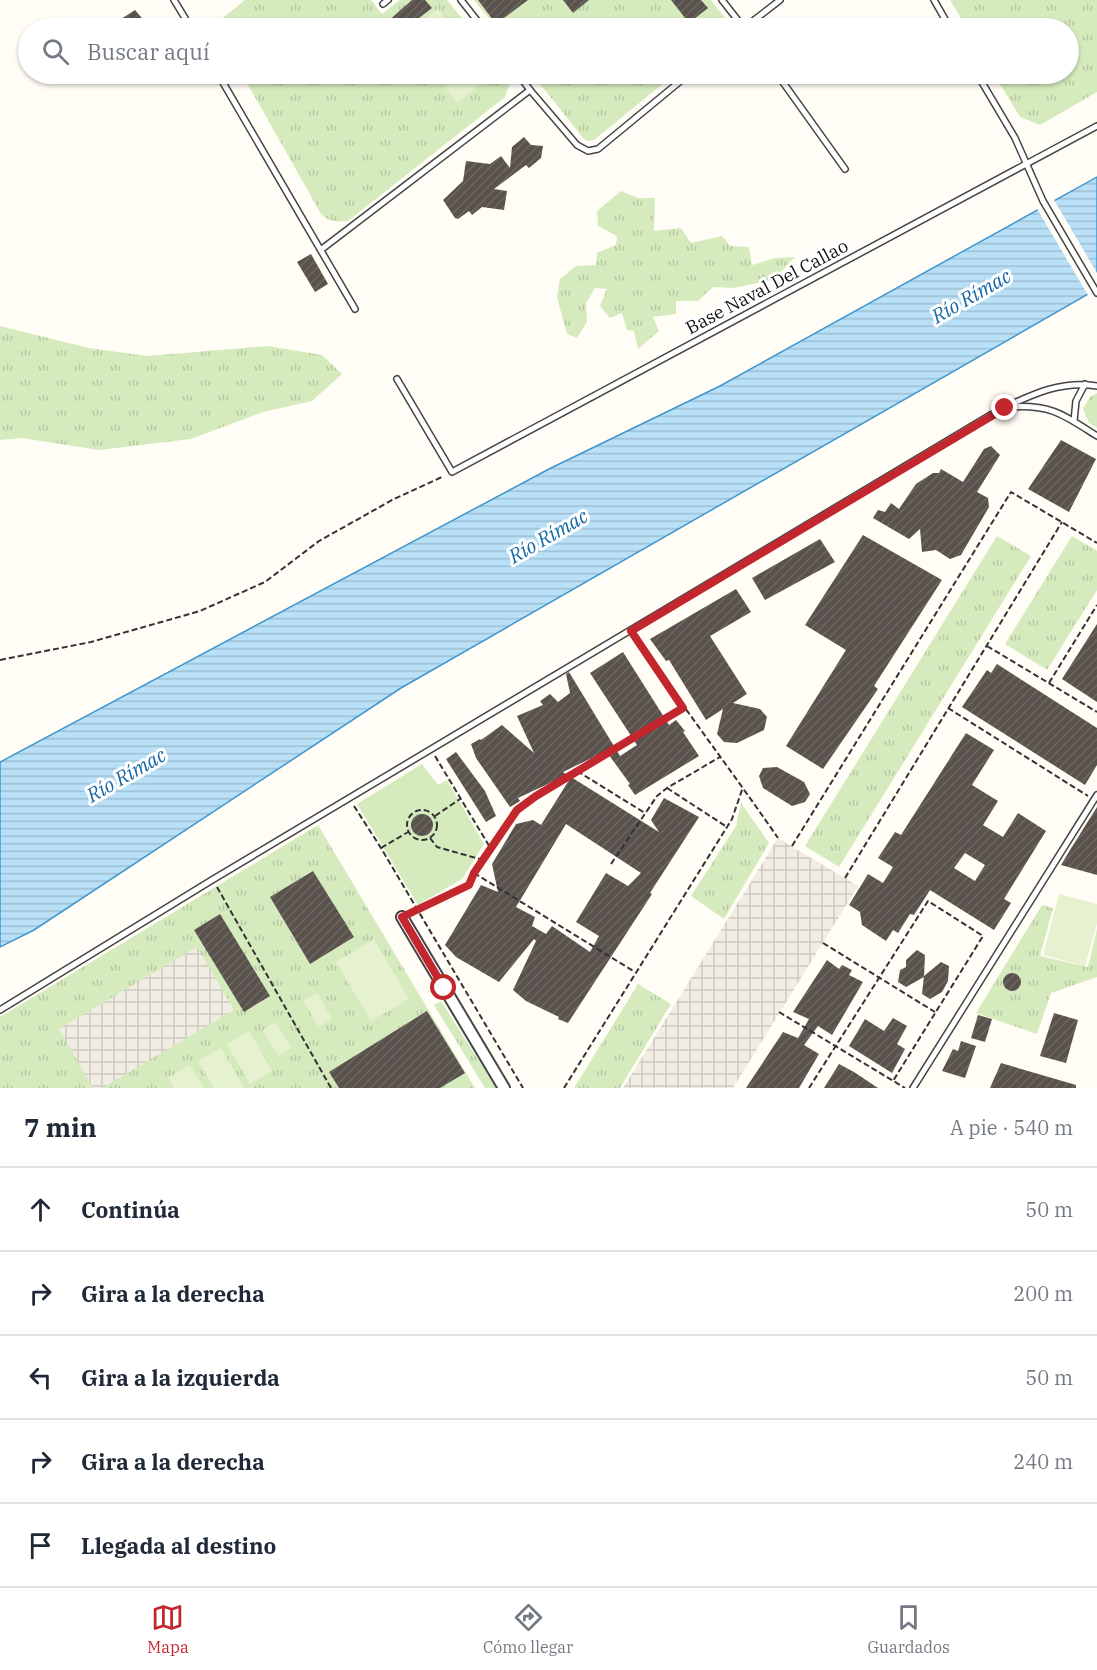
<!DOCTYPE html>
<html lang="es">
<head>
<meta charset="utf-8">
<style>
	:root { --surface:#fff; --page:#f2f2f3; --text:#1f2937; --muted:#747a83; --line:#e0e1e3; --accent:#c4262e }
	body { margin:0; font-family:"IBM Plex Serif",serif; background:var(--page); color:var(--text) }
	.stop { position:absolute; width:18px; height:18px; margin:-14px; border:4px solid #c4262e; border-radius:50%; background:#fff }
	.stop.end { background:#c4262e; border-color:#fff; box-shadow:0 2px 6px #0008 }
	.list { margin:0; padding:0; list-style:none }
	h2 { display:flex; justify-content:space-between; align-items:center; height:78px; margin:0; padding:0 24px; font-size:26px }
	h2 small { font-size:20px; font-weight:400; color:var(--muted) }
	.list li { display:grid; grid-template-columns:39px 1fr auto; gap:18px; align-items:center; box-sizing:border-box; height:84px; padding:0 24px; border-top:2px solid var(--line) }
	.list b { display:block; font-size:22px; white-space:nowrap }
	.list em { font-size:20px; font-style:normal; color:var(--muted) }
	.icon { flex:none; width:33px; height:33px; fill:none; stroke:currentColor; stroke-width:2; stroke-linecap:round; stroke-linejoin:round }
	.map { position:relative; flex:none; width:1097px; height:1088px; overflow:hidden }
	.search { position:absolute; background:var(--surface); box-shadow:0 2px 4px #0004; left:18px; right:18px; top:18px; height:66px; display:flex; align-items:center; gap:15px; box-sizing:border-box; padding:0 21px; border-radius:33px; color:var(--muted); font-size:22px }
	.sheet { height:498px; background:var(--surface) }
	nav { display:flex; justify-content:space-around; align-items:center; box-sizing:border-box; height:84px; border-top:2px solid var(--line); background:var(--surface); font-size:16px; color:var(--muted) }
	nav a { display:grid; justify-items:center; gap:3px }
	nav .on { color:var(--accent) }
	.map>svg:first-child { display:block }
</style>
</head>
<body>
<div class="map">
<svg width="1097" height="1088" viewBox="0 0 1097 1088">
	<defs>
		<pattern id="grass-tufts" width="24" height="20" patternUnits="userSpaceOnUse" patternTransform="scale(1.5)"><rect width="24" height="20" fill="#d5ebbd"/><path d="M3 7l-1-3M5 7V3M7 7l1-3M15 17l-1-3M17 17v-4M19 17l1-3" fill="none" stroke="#b6c8a1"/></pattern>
		<pattern id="plaza-grid" width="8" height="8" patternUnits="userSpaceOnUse" patternTransform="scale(1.5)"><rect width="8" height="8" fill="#f1ede2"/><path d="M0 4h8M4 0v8" fill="none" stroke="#cecac1"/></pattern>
		<pattern id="water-rules" width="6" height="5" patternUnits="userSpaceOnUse" patternTransform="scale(1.5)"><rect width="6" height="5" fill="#b9e0f7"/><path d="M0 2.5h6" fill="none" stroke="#9ebfd3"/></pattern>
		<pattern id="building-hatch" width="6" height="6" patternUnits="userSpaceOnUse" patternTransform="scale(1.5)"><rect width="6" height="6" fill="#5a524d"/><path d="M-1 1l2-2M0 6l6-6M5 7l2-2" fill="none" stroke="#6d6662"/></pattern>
	</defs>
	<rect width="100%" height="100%" fill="#fffdf5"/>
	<g fill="url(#grass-tufts)">
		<polygon points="245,0 371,0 382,14 400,0 447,0 470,28 216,28 214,25"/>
		<polygon points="474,0 711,0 729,23 728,28 497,28"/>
		<polygon points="950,0 1097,0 1097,92 1040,125 1020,117 994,74 1068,74 1068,28 967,28"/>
		<path d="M242,74h265l3,9 -5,14 -157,124c-12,1 -19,1 -27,-7z"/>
		<polygon points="532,74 675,74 594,140 587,141 584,139"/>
		<polygon points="621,191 639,198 655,198 654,231 681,228 691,243 722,236 730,246 749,247 752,265 775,258 795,257 773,280 734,288 713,287 698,301 676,301 676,314 653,317 659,331 638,349 634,331 627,330 622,313 610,318 600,306 607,289 595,288 586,303 587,322 577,338 567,334 557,297 560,279 576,266 596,265 597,253 616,245 617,236 598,226 597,211"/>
		<polygon points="0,326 89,348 147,356 268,346 322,355 342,374 312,401 263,412 191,439 99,450 22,438 0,440"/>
		<polygon points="1097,393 1097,428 1089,423 1083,409 1090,397"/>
		<polygon points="997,536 1031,556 839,867 805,846"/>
		<polygon points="1072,536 1097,551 1097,590 1047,670 1005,644"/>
		<polygon points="741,803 769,843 724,919 691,896 736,826"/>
		<polygon points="318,825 475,1088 0,1088 0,1017"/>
		<polygon points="1042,905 1053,908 1040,956 1088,967 1097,929 1097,977 1051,993 1037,1034 976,1013"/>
		<polygon points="638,984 671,1004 620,1088 574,1088"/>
		<polygon points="441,1001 496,1088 485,1088 434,1005"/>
	</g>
	<polygon fill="#d5ebbd" points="422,764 438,785 447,780 484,844 462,879 418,905 357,804"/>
	<g fill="#e6f2cf">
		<polygon points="438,9 453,28 412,28"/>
		<polygon points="462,74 489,74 491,76 457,103 445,87"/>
		<polygon points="1059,894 1097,904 1097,923 1085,966 1043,955"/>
		<polygon points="374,939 409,999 371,1021 336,962"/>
		<polygon points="317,993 332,1019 319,1027 303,1001"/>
		<polygon points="276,1022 291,1048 278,1056 263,1030"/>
		<polygon points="249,1031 272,1071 250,1084 227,1044"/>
		<polygon points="221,1048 244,1088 214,1088 198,1061"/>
		<polygon points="190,1065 204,1088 174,1088 168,1078"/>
	</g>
	<g fill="url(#plaza-grid)">
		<polygon points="778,838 858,886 733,1088 623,1088"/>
		<polygon points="197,947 234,1010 102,1088 93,1088 59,1029"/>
	</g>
	<polygon fill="url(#water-rules)" stroke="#3f96cf" stroke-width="1.5" points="1097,177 1097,289 401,688 34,930 0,947 0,762 549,469 720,386"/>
	<polygon fill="#fffdf5" points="1053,198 1097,273 1097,293 1089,297 1036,207"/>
	<g fill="url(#building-hatch)" fill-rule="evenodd">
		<polygon points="412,0 425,0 432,8 406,28 390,28 386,23"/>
		<polygon points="478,0 528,0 496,24"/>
		<polygon points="563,0 589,0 573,13"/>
		<polygon points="671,0 701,0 708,8 689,23"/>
		<polygon points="135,10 147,24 141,28 107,28"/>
		<polygon points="524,137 531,145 543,146 541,158 529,168 526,165 494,189 507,191 504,210 482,207 472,215 469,211 458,219 455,218 443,200 463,181 466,161 490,164 501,156 510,168 512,147"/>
		<polygon points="311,254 328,284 315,292 297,262"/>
		<polygon points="1061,440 1096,459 1069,512 1028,489"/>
		<polygon points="991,446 1000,455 977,492 988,498 989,507 961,555 950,559 936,550 922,552 920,529 909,539 873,518 878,510 885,512 891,503 899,509 916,484 933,473 939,473 941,469 963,482 984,449"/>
		<polygon points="863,535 942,580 874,686 878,689 823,769 786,746 846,650 805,625"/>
		<polygon points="820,539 835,562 765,600 752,578"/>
		<polygon points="736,589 751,612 710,636 747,694 733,703 760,709 767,717 764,730 737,743 724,742 717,734 723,709 706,720 669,660 666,661 650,639"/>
		<polygon points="1097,624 1097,702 1062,679"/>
		<polygon points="623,652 669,725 676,720 685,731 683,732 699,756 635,795 628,785 630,784 606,751 563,772 567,775 518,798 520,801 510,807 476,758 471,744 480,739 481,740 502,725 534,753 517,716 543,705 540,701 550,694 558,702 570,693 566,674 569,672 620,756 637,745 590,673"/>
		<polygon points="997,664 1097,728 1097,765 1085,785 962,707 987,670 991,673"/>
		<path d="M966,733l28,17 -22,35 26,16 -15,24 20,12 15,-24 28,18 -42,68 7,4 -17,27 -64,-40 -16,25 -4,-1 -12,19 -5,-3 -7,11 -24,-16 -2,-13 -11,-7 19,-31 15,9 10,-16 -15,-9 17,-26 6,3zM965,853l20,12 -10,16 -21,-13z"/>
		<polygon points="456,752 485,791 496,816 486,822 446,759"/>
		<polygon points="777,767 804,782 810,794 805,802 792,806 763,788 759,776 763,768"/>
		<path d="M571,777l88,55 -8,-12 13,-22 35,19 -49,76 2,1 -84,129 -10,-4 1,-2 -33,-16 -13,-11 23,-49 -2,-2 -35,43 -43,-25 -11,-12 36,-60 17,7 -6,-28 24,-40 17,-4 8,5zM566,824l75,49 -13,13 -22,-13 -30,49 23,14 -9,16 -38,-26 -6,8 -14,-8 3,-9 -19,-10z"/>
		<polygon points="1097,807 1097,875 1061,865 1070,850"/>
		<circle cx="422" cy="825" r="11"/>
		<polygon points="313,871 354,937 310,964 270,897"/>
		<polygon points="220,914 270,996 244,1012 194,930"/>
		<polygon points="917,950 925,955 924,977 906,987 898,982 900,970 906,967 906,960"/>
		<polygon points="827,960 839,969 842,965 852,970 849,975 863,982 832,1035 818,1026 804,1045 819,1054 799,1088 746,1088 783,1032 798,1038 809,1019 793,1012"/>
		<polygon points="941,962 949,966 948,981 942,992 930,999 922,994 924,976"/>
		<circle cx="1012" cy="982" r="9"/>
		<polygon points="427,1011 465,1073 440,1088 339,1088 329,1072"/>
		<polygon points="1054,1013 1078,1020 1066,1063 1040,1056"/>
		<polygon points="978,1015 992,1019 985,1042 971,1038"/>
		<polygon points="893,1018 907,1026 897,1044 905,1049 892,1073 849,1046 865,1019 884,1031"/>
		<polygon points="961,1041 976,1046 965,1078 942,1071 953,1049 958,1051"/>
		<polygon points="1001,1063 1076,1085 1076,1088 990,1088"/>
		<polygon points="839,1064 854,1072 878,1088 824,1088"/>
	</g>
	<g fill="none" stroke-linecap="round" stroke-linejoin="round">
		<g stroke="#444" stroke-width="8">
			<g id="lane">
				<polyline points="174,0 191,28"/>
				<polyline points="461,0 483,28"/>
				<polyline points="722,0 744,28"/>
				<polyline points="934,0 950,28"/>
				<polyline points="383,4 388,0"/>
				<polyline points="744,28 780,0"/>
				<polyline points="218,74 355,309"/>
				<polyline points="518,74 530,90"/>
				<polyline points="777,74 845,169"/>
				<polyline points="977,74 1015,138 1043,201 1097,293"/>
				<polyline points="322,249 530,90 577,145 588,151 598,149 689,74"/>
				<polyline points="397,379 452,472 1097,126"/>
				<path d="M1010,407c41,-3 54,8 87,29"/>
				<polyline points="1074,421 1076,401 1085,384"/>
				<path d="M0,1010l212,-130 787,-470c32,-15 61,-30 98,-24"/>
				<polyline points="913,1088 1097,795"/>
			</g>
		</g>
		<g stroke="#444" stroke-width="14">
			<polyline id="street" points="402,917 504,1088"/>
		</g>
		<g stroke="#333" stroke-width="2" stroke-dasharray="6 3" stroke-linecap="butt">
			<path d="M634,636c47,68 97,134 144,202"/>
			<polyline points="987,646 1097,712"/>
			<polyline points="0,660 91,642 200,611 265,582 319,541 394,499 444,476"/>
			<polyline points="1049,683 1097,605"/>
			<polyline points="948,708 1088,796"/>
			<polyline points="435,756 491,849"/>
			<polyline points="577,771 645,813"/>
			<polyline points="667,788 727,827"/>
			<polyline points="354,806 381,848 523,1088"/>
			<circle cx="422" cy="825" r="15"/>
			<polyline points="435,816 460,799"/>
			<polyline points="430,838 437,847 483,860"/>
			<polyline points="792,846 1011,492 1097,543"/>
			<polyline points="381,848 408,832"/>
			<polyline points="611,864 657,796 667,788 720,757"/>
			<polyline points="474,873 635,972"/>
			<polyline points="845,878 1062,522"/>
			<polyline points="217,887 331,1088"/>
			<polyline points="413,911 469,885 474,873 517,810 536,796 683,708"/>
			<polyline points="823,943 935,1012"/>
			<polyline points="779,1012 905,1088"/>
			<polyline points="564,1088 732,819 743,787"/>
			<polyline points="809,1088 928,901 983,936 893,1081"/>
		</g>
		<use href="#lane" stroke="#fff" stroke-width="5"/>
		<use href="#street" stroke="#fff" stroke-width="10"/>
	</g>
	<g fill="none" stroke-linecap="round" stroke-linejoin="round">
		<polyline stroke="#c4262e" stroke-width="8" points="444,988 402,917 469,885 474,873 517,810 536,796 683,708 631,631 1005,408"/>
	</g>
	<g text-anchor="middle" stroke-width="6" stroke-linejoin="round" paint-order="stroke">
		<g font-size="18" fill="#111" stroke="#fff">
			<text transform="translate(767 287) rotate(-28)" y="6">Base Naval Del Callao</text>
		</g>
		<g font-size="20" font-style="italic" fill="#1768a6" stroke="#fff">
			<text transform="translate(971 296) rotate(-30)" y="7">Río Rímac</text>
			<text transform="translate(548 536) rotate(-30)" y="7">Río Rímac</text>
			<text transform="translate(126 775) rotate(-30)" y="7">Río Rímac</text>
		</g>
	</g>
</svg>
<div class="stop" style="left:444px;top:988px"></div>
<div class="stop end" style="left:1005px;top:408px"></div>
<div class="search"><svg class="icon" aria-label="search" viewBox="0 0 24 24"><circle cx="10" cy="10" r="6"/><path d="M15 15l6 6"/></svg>Buscar aquí</div>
</div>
<section class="sheet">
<h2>7 min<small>A pie · 540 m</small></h2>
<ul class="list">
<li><svg class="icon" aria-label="ahead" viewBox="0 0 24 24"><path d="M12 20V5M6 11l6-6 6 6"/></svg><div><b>Continúa</b></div><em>50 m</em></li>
<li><svg class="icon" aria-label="right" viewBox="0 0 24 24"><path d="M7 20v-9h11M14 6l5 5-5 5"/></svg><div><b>Gira a la derecha</b></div><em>200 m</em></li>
<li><svg class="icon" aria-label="left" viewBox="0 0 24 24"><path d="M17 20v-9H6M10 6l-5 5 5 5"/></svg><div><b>Gira a la izquierda</b></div><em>50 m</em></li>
<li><svg class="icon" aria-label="right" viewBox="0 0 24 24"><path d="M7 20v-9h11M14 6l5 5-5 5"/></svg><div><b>Gira a la derecha</b></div><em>240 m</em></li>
<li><svg class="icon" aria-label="arrive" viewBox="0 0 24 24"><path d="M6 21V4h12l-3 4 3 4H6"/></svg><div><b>Llegada al destino</b></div></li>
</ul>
</section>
<nav>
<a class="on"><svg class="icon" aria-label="map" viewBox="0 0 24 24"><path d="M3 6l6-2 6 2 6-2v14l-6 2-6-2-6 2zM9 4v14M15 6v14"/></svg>Mapa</a>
<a><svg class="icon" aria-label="directions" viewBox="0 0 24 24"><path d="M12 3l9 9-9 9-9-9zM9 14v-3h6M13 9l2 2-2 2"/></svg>Cómo llegar</a>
<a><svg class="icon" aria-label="saved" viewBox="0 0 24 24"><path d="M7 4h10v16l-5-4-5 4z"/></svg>Guardados</a>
</nav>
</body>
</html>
